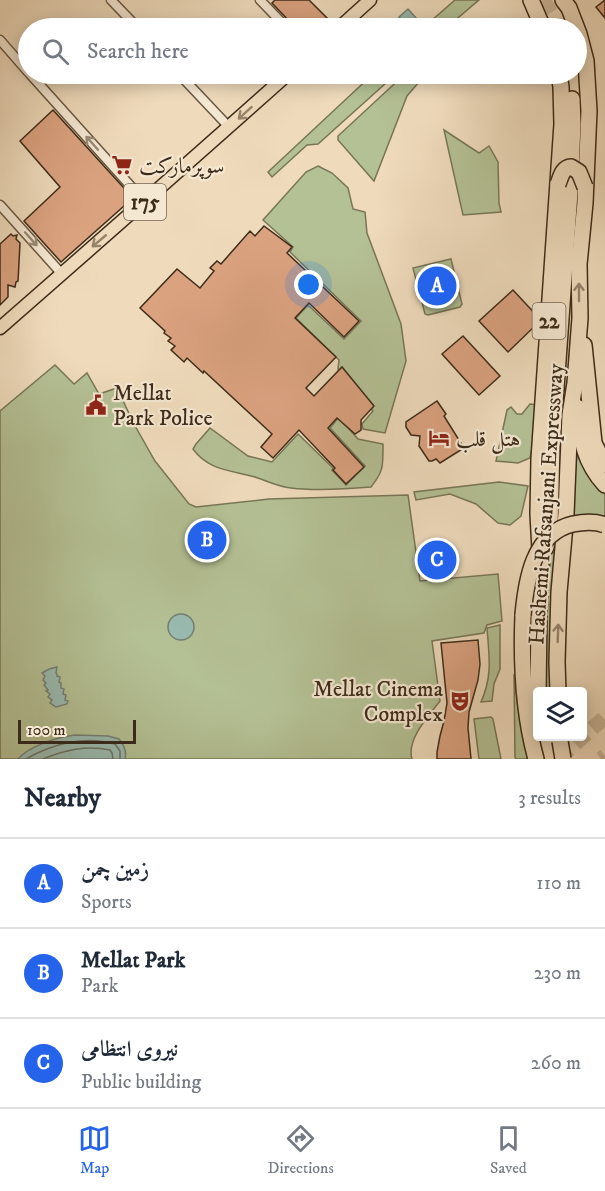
<!DOCTYPE html>
<html lang="en">
<head>
<meta charset="utf-8">
<style>
	:root { --surface:#fff; --page:#f6f6f7; --text:#1f2937; --muted:#747a83; --line:#e0e1e3; --accent:#2563eb }
	body { margin:0; font-family:"IM FELL DW Pica",Amiri,serif; background:var(--page); color:var(--text) }
	.controls { position:absolute; right:18px; bottom:18px; display:grid; overflow:hidden; border-radius:6px; box-shadow:0 3px 15px #0003 }
	.controls button { width:54px; height:54px; display:grid; place-items:center; padding:0; border:0; border-bottom:2px solid var(--line); background:var(--surface); color:var(--text); font:30px sans-serif }
	.scale { position:absolute; left:18px; bottom:15px; width:118px; box-sizing:border-box; padding-left:6px; border:3px solid #3d2b19; border-top:0; font-size:16px; line-height:21px; white-space:nowrap; color:#3d2b19; -webkit-text-stroke:4px #f5e8d3; paint-order:stroke }
	.you { position:absolute; left:309px; top:285px; width:21px; height:21px; margin:-15px; border:4px solid #fff; border-radius:50%; background:#1a73e8; box-shadow:0 0 0 9px #1a73e833 }
	.badge { display:grid; place-items:center; width:39px; height:39px; border-radius:50%; background:var(--accent); color:#fff; font-size:20px; font-weight:700 }
	.pin { position:absolute; translate:-50% -50%; border:3px solid #fff; box-shadow:0 2px 6px #0006 }
	.list { margin:0; padding:0; list-style:none }
	h2 { display:flex; justify-content:space-between; align-items:center; height:78px; margin:0; padding:0 24px; font-size:26px }
	h2 small { font-size:20px; font-weight:400; color:var(--muted) }
	.list li { display:grid; grid-template-columns:39px 1fr auto; gap:18px; align-items:center; box-sizing:border-box; height:90px; padding:0 24px; border-top:2px solid var(--line) }
	.list b { display:block; font-size:22px; white-space:nowrap }
	.list p { margin:0; font-size:20px; white-space:nowrap; color:var(--muted) }
	.list em { font-size:20px; font-style:normal; color:var(--muted) }
	.icon { flex:none; width:33px; height:33px; fill:none; stroke:currentColor; stroke-width:2; stroke-linecap:round; stroke-linejoin:round }
	.map { position:relative; flex:none; width:605px; height:759px; overflow:hidden }
	.search { position:absolute; background:var(--surface); box-shadow:0 3px 15px #0003; left:18px; right:18px; top:18px; height:66px; display:flex; align-items:center; gap:15px; box-sizing:border-box; padding:0 21px; border-radius:33px; color:var(--muted); font-size:22px }
	.sheet { height:348px; background:var(--surface) }
	nav { display:flex; justify-content:space-around; align-items:center; box-sizing:border-box; height:84px; border-top:2px solid var(--line); background:var(--surface); font-size:16px; color:var(--muted) }
	nav a { display:grid; justify-items:center; gap:3px }
	nav .on { color:var(--accent) }
	.map>svg:first-child { display:block }
</style>
</head>
<body>
<div class="map">
<svg width="605" height="759" viewBox="0 0 605 759">
	<rect width="100%" height="100%" fill="#efdbbc"/>
	<filter id="stains"><feTurbulence type="fractalNoise" baseFrequency=".00333" numOctaves="4"/><feColorMatrix values="0 0 0 0 .2 0 0 0 0 .09 0 0 0 0 .02 0 0 0 .5 -.17"/></filter>
	<radialGradient id="worn" r=".72"><stop offset=".6" stop-color="#630" stop-opacity="0"/><stop offset="1" stop-color="#630" stop-opacity=".3"/></radialGradient>
	<g fill="#b4c195" stroke="#787657" stroke-width="1.5">
		<polygon points="455,0 479,0 446,28 423,28"/>
		<polygon points="373,74 396,74 318,144 307,145 272,177 268,172"/>
		<polygon points="405,74 426,74 407,96 374,181 338,140 338,136"/>
		<polygon points="444,130 479,153 489,146 498,162 499,203 501,212 463,215"/>
		<polygon points="318,166 332,173 348,188 353,209 365,212 367,233 401,324 406,361 385,433 363,429 362,424 373,411 338,369 339,360 296,318 308,305 344,339 361,321 290,252 293,247 263,220 306,172"/>
		<polygon points="451,259 462,304 460,307 428,315 425,314 413,268"/>
		<path d="M55,365l19,19 13,-11 12,21 18,-6 17,36 21,37 34,43 7,3 73,-8 139,-4 12,86 78,-7 4,47 -15,4 -3,8 -52,8 8,60c-11,14 -34,39 -28,58h-412v-348z"/>
		<polygon points="530,404 538,405 537,426 530,458 518,463 496,461 507,410 511,407 517,414 522,414"/>
		<path d="M339,417l19,22 25,5c0,21 1,27 -12,43 -24,2 -56,4 -80,1 -12,-1 -24,-7 -36,-11 -24,-7 -46,-6 -62,-28l3,-5 14,-16 38,28 24,6 26,-28 35,34 -1,2 14,15 19,-19 -35,-38z"/>
		<polygon points="577,454 586,472 605,494 605,517 582,515 571,516"/>
		<polygon points="499,482 528,486 521,516 510,525 498,523 476,504 450,494 416,500 414,492"/>
		<path d="M556,551l-6,111v29l-6,1c0,-47 3,-92 7,-138z"/>
		<path d="M500,625v44l-6,15 -2,17 -11,1c12,-27 8,-46 6,-74z"/>
		<polygon points="514,674 518,708 528,759 516,759 515,757"/>
		<polygon points="491,717 493,719 501,759 479,759 474,719"/>
	</g>
	<g fill="#9abbb1" stroke="#758174" stroke-width="1.5">
		<polygon points="408,9 416,18 407,26 399,17"/>
		<circle cx="181" cy="627" r="13"/>
		<polygon points="57,667 56,673 57,674 57,676 60,677 59,682 61,683 61,688 64,689 63,694 66,695 65,700 68,701 67,704 56,707 50,703 52,700 48,697 50,694 46,691 48,690 44,685 46,683 43,680 45,676 42,673 49,669"/>
		<path d="M75,735l33,1 11,3c5,6 8,12 6,20h-107c11,-13 40,-22 57,-24z"/>
	</g>
	<g fill="none" stroke-linecap="round" stroke-linejoin="round">
		<g stroke="#6c7365" stroke-width="1.5">
			<path d="M26,759c26,-15 59,-24 89,-15l5,7v8"/>
			<path d="M43,759c22,-9 43,-14 67,-9l2,3 1,6"/>
		</g>
	</g>
	<g fill="#dba280" stroke="#3d2b19" stroke-width="1.5">
		<polygon points="275,0 309,0 328,19 318,28 293,28 292,24 272,3"/>
		<polygon points="605,0 605,18 596,7"/>
		<polygon points="53,110 133,198 61,262 24,221 60,187 20,141"/>
		<polygon points="264,226 292,247 287,253 359,321 344,337 309,303 295,318 336,357 306,388 314,396 342,367 374,406 361,420 361,430 355,434 337,418 328,428 364,467 346,484 333,470 335,468 299,430 273,458 261,447 272,434 204,371 203,373 187,358 184,362 171,350 175,346 168,341 171,338 164,333 165,331 140,308 177,269 200,288 214,271 210,268 217,261 221,264 250,231 255,236"/>
		<polygon points="11,234 13,236 17,235 16,239 20,243 18,281 16,282 15,287 8,285 8,297 0,305 0,244"/>
		<polygon points="513,290 539,318 539,322 508,352 479,321"/>
		<polygon points="463,336 500,376 479,395 442,354"/>
		<polygon points="437,401 446,414 444,416 464,448 440,463 436,459 432,461 429,461 419,446 420,436 411,435 406,427 406,422"/>
		<polygon points="478,640 480,664 478,680 469,712 468,728 471,759 437,759 437,752 440,736 444,721 447,703 441,643"/>
	</g>
	<g fill="none" stroke-linecap="round" stroke-linejoin="round">
		<g stroke="#cbb89b" stroke-width="15" stroke-dasharray="15 8" stroke-linecap="butt">
			<polyline points="543,0 551,13 557,28"/>
			<polyline points="558,759 605,717"/>
			<polyline points="601,759 605,756"/>
		</g>
		<g stroke="#6a5742" stroke-width="11">
			<g id="street">
				<polyline points="111,0 138,28"/>
				<polyline points="260,0 287,28"/>
				<polyline points="0,40 28,72"/>
				<polyline points="30,74 145,202"/>
				<polyline points="179,74 229,127"/>
				<polyline points="0,205 61,273"/>
			</g>
		</g>
		<g stroke="#3d2b19" stroke-width="15">
			<g id="primary">
				<polyline points="339,28 370,0"/>
				<path d="M0,328c96,-84 193,-169 288,-254"/>
			</g>
		</g>
		<g stroke="#3d2b19" stroke-width="18">
			<g id="highway">
				<polyline points="531,0 543,28"/>
				<polyline points="584,345 594,443 605,465"/>
				<path d="M577,407c4,31 6,54 28,78"/>
				<polyline points="546,547 550,526 552,445 570,192 573,124 572,99"/>
				<path d="M523,615c-2,48 0,97 13,144"/>
				<polyline points="558,692 557,662 559,592 566,514 570,415 575,383 580,318 579,264 585,203 589,111 586,61 579,34 569,8 563,0"/>
				<polyline points="538,697 539,613 541,568 538,514 539,459 562,124 561,87 559,74"/>
			</g>
		</g>
		<use href="#street" stroke="#f5e8d3" stroke-width="8"/>
		<use href="#primary" stroke="#efdbbc" stroke-width="12"/>
		<use href="#highway" stroke="#efdbbc" stroke-width="15"/>
		<g stroke="#3d2b19" stroke-width="18" stroke-linecap="butt">
			<g id="highway-bridge">
				<path d="M558,184c3,-7 4,-16 13,-17l8,5 6,15"/>
				<path d="M523,615c3,-34 10,-82 50,-91 10,-2 22,-3 32,1"/>
				<polyline points="560,741 563,759"/>
			</g>
		</g>
		<use href="#highway-bridge" stroke="#efdbbc" stroke-width="15"/>
	</g>
	<defs><path id="oneway-shaft" d="M-6 0H5M1.5-3L5.5 0L1.5 3" fill="none" stroke-width="1.6" stroke-linecap="round" stroke-linejoin="round" transform="scale(1.5)"/></defs>
	<g stroke="#96836a">
		<use href="#oneway-shaft" transform="translate(245 113) rotate(138)"/>
		<use href="#oneway-shaft" transform="translate(99 241) rotate(140)"/>
		<use href="#oneway-shaft" transform="translate(579 292) rotate(-90)"/>
		<use href="#oneway-shaft" transform="translate(558 633) rotate(-88)"/>
	</g>
	<g stroke="#998a76">
		<use href="#oneway-shaft" transform="translate(92 143) rotate(-132)"/>
		<use href="#oneway-shaft" transform="translate(31 239) rotate(48)"/>
	</g>
	<defs>
		<g id="supermarket-bare" transform="scale(1.62)"><path d="M-6-5.5h2.5l.6 2H6L4.5 2H-2.5L-4.4-4H-6ZM-1.5 3.2a1.3 1.3 0 1 0 .1 0ZM3 3.2a1.3 1.3 0 1 0 .1 0Z" fill="#8f2418" stroke="#f5e8d3" stroke-width="2.5" paint-order="stroke"/></g>
		<g id="civic-bare" transform="scale(1.62)"><path d="M-.6-6.5H3V-4.5H.6V-3L4-1V1h2V6H-6V1h2V-1L-.6-3ZM-1.2 2.5V6h2.4V2.5Z" fill="#8f2418" stroke="#f5e8d3" stroke-width="2.5" paint-order="stroke"/></g>
		<g id="hotel-bare" transform="scale(1.62)"><path d="M-6-4.5h1.5V1H6V5H4.5V3h-9V5H-6ZM-4 0a1.8 1.8 0 1 1 3.6 0ZM.5 0V-2.5h3Q6-2.5 6 0Z" fill="#8f2418" stroke="#f5e8d3" stroke-width="2.5" paint-order="stroke"/></g>
		<g id="theatre-bare" transform="scale(1.62)"><path d="M-5-5.5Q0-4 5-5.5V0Q5 5 0 6Q-5 5-5 0ZM-3.3-2.5H-1v1.5H-3.3ZM1-2.5H3.3v1.5H1ZM-2.8 1Q0 5.5 2.8 1Z" fill="#8f2418" stroke="#f5e8d3" stroke-width="2.5" paint-order="stroke"/></g>
	</defs>
	<g fill-rule="evenodd">
		<use href="#supermarket-bare" x="122" y="165"/>
		<use href="#civic-bare" x="96" y="405"/>
		<use href="#hotel-bare" x="439" y="438"/>
		<use href="#theatre-bare" x="460" y="701"/>
	</g>
	<g text-anchor="middle" stroke-width="4.5" stroke-linejoin="round" paint-order="stroke">
		<g fill="#f5e8d3" stroke="#746451" stroke-width="1.5">
			<rect x="124" y="184" width="42" height="36" rx="4.5"/>
			<rect x="532.5" y="303" width="33" height="36" rx="4.5"/>
		</g>
		<g font-size="21" font-weight="bold" fill="#3d2b19">
			<text x="145" y="209">175</text>
			<text x="549" y="328">22</text>
		</g>
		<g font-size="22" fill="#3d2b19" stroke="#f5e8d3" text-anchor="start">
			<text x="139" y="173">سوپرمارکت</text>
			<text x="113" y="400">Mellat<tspan x="113" dy="25">Park Police</tspan></text>
			<text x="456" y="446">هتل قلب</text>
			<text x="443" y="696" text-anchor="end">Mellat Cinema<tspan x="443" dy="25">Complex</tspan></text>
		</g>
		<g font-size="22" fill="#3d2b19" stroke="#f5e8d3">
			<text transform="translate(545 504) rotate(-86)" y="8">Hashemi Rafsanjani Expressway</text>
		</g>
	</g>
	<rect width="100%" height="100%" filter="url(#stains)"/>
	<rect width="100%" height="100%" fill="url(#worn)"/>
</svg>
<div class="controls">
<button><svg class="icon" aria-label="layers" viewBox="0 0 24 24"><path d="M12 4l9 5-9 5-9-5zM3 14l9 5 9-5"/></svg></button>
</div>
<div class="scale">100 m</div>
<div class="you"></div>
<div class="pin badge" style="left:437px;top:286px">A</div>
<div class="pin badge" style="left:207px;top:540px">B</div>
<div class="pin badge" style="left:437px;top:560px">C</div>
<div class="search"><svg class="icon" aria-label="search" viewBox="0 0 24 24"><circle cx="10" cy="10" r="6"/><path d="M15 15l6 6"/></svg>Search here</div>
</div>
<section class="sheet">
<h2>Nearby<small>3 results</small></h2>
<ul class="list">
<li><span class="badge">A</span><div><b>زمین چمن</b><p>Sports</p></div><em>110 m</em></li>
<li><span class="badge">B</span><div><b>Mellat Park</b><p>Park</p></div><em>230 m</em></li>
<li><span class="badge">C</span><div><b>نیروی انتظامی</b><p>Public building</p></div><em>260 m</em></li>
</ul>
</section>
<nav>
<a class="on"><svg class="icon" aria-label="map" viewBox="0 0 24 24"><path d="M3 6l6-2 6 2 6-2v14l-6 2-6-2-6 2zM9 4v14M15 6v14"/></svg>Map</a>
<a><svg class="icon" aria-label="directions" viewBox="0 0 24 24"><path d="M12 3l9 9-9 9-9-9zM9 14v-3h6M13 9l2 2-2 2"/></svg>Directions</a>
<a><svg class="icon" aria-label="saved" viewBox="0 0 24 24"><path d="M7 4h10v16l-5-4-5 4z"/></svg>Saved</a>
</nav>
</body>
</html>
